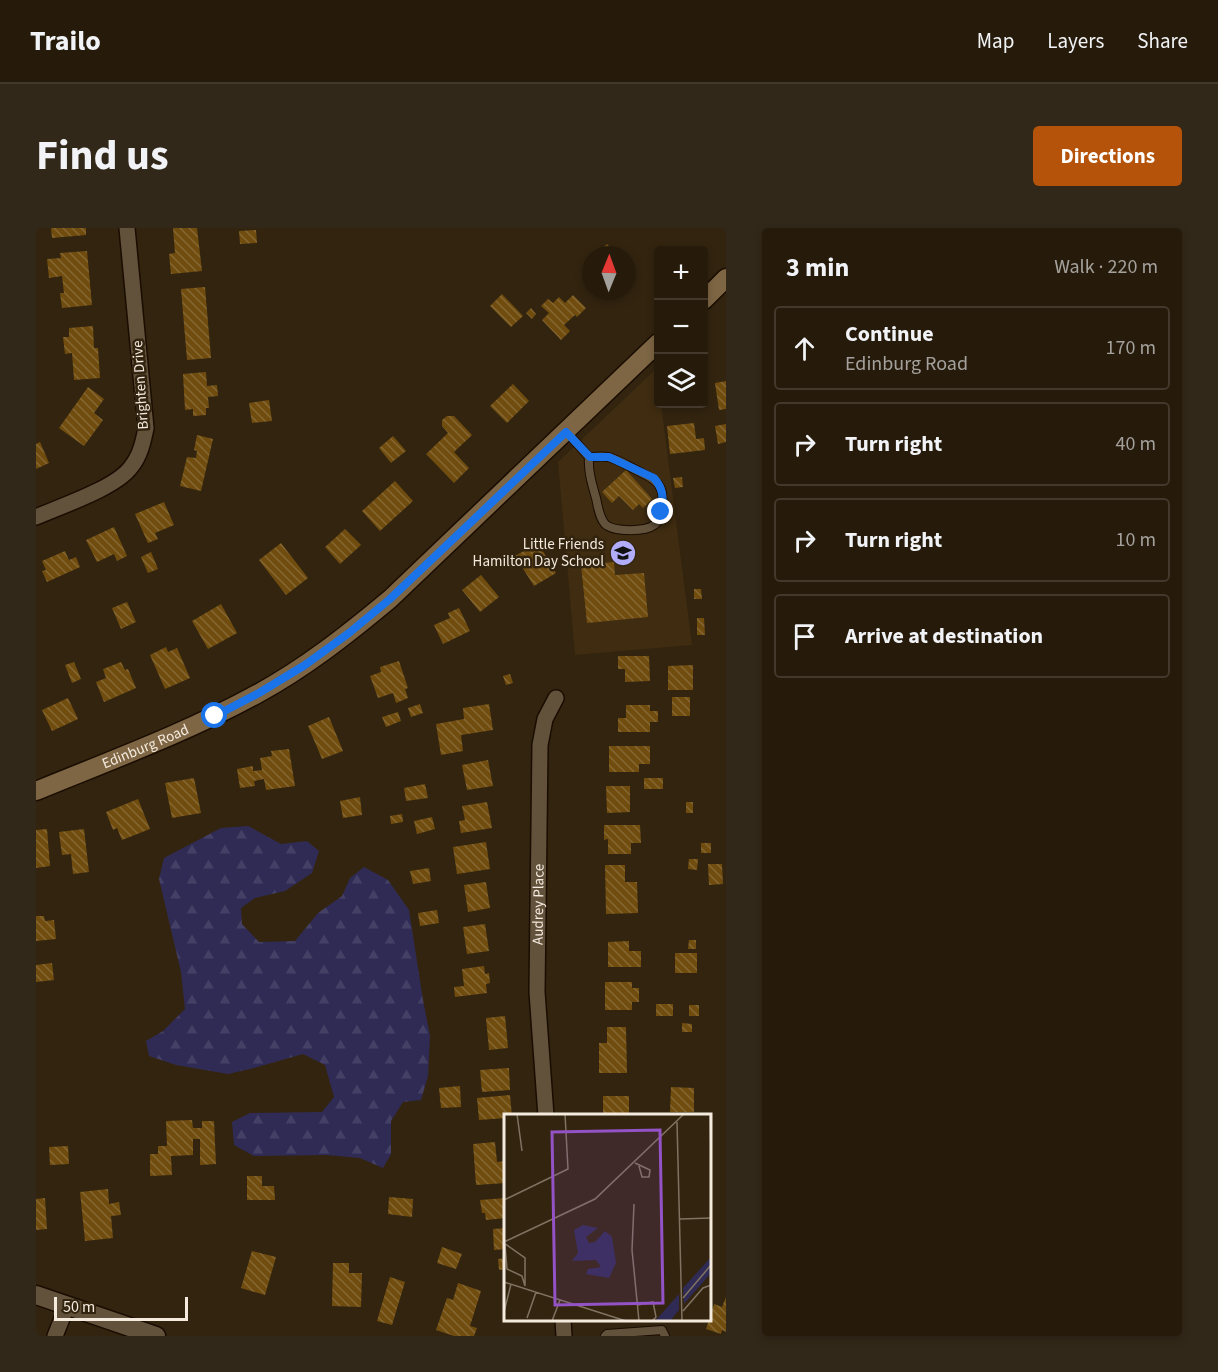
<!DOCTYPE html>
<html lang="en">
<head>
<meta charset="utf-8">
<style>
	:root { --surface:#261b0b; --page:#322819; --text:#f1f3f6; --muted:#a4a19d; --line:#42392c; --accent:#b45309 }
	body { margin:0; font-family:"Source Sans 3",sans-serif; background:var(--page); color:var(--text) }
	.controls { position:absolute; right:18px; top:18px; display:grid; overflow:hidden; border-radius:6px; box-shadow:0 3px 9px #0003 }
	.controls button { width:54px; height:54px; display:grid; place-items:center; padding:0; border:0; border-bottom:2px solid var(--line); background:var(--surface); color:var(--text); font:30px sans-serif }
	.compass { position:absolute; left:546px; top:18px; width:54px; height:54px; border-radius:50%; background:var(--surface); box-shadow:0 3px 9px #0003; rotate:1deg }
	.scale { position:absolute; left:18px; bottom:15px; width:134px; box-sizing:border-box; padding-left:6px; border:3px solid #f4eade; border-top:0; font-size:16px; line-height:21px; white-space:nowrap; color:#f4eade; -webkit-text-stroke:4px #32240f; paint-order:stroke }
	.stop { position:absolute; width:18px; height:18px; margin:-14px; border:4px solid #1a73e8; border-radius:50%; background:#fff }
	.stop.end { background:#1a73e8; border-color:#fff; box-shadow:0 2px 6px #0008 }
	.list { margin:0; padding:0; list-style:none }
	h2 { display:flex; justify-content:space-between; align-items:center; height:78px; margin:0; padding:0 24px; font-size:26px }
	h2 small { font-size:20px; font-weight:400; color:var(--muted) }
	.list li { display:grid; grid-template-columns:39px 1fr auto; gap:18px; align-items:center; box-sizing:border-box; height:84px; margin:0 12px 12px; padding:0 12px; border:2px solid var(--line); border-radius:6px }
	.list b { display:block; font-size:22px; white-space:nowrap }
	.list p { margin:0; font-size:20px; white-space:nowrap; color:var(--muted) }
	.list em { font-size:20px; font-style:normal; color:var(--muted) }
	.icon { flex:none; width:33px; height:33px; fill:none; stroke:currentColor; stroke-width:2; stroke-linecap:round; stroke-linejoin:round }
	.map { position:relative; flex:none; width:690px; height:1108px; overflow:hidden; border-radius:6px }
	header { display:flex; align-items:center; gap:36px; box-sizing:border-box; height:84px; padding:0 30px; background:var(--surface); border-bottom:2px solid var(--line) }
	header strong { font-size:28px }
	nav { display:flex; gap:33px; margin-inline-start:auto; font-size:21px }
	.intro { display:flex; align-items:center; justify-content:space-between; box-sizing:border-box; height:144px; padding:0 36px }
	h1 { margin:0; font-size:42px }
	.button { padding:15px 27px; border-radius:6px; background:var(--accent); color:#fff; font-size:21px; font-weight:700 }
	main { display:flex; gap:36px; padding:0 36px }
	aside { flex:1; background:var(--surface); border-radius:6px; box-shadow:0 3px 9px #0003 }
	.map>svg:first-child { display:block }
</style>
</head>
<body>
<header>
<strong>Trailo</strong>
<nav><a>Map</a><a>Layers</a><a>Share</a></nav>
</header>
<div class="intro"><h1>Find us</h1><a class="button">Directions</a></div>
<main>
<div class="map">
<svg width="690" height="1108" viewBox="0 0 690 1108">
	<defs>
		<pattern id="forest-firs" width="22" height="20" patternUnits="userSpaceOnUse" patternTransform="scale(1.5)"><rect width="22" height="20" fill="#302b55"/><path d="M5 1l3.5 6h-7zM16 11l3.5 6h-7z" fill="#444065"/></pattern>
		<pattern id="building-back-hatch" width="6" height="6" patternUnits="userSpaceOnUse" patternTransform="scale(1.5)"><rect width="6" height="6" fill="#704d0f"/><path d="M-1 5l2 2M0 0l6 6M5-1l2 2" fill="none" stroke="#856732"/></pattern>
	</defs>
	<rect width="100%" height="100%" fill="#32240f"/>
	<polygon fill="#3f2c11" points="620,141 622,158 622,176 625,176 656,417 539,427 522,234"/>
	<polygon fill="url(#forest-firs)" points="212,598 245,616 271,613 283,623 276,645 249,663 219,670 205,680 206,696 223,714 259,713 282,685 306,668 314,650 328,639 352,652 373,682 387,772 394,808 392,848 385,872 367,874 355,893 355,926 347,940 324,930 290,927 218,928 198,917 196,894 214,885 286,884 298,869 289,837 267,826 218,840 192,846 140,837 113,828 110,813 127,803 149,781 145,744 123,651 128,630 185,600"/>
	<g fill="url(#building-back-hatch)">
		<polygon points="15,0 50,0 50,7 16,10"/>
		<polygon points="137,0 161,0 166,43 135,46 133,26 139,25"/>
		<polygon points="220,2 221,15 204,16 203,3"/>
		<polygon points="571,16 582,27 564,27 562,25"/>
		<polygon points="51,23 56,77 26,80 24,65 28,65 26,48 13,50 11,31 25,30 24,25"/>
		<polygon points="169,59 175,130 151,132 145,61"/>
		<polygon points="466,66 487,88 475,99 454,78"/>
		<polygon points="537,67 550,80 541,89 539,87 528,97 534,103 525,112 506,92 513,85 505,78 512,71 517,75 523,69 529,75"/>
		<polygon points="495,80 500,86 496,91 490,85"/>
		<polygon points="57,98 58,120 62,120 64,150 38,152 36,125 29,126 27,109 33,109 33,100"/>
		<polygon points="170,144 171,158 181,157 182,168 172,169 173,180 170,180 170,187 157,188 157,181 149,182 147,146"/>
		<polygon points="690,153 690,181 683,182 679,155"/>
		<polygon points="477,156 493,173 471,195 454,178"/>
		<polygon points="52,159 68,171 58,185 67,192 48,218 23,200"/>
		<polygon points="233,172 236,193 216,195 213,175"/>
		<polygon points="411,188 418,188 436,207 418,224 433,240 418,255 390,226 412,205 406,198 406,192"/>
		<polygon points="658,195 660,211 668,210 669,222 634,226 631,198"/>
		<polygon points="690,196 690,214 682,216 679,198"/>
		<polygon points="161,207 177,211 165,263 144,258 151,229 160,230 161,223 158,222"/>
		<polygon points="357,208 370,223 355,235 343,220"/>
		<polygon points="4,214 13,235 0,241 0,216"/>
		<polygon points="590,242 616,271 607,280 603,276 597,282 583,268 576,275 566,264"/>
		<polygon points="646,249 647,259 639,260 637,250"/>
		<polygon points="359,253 377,273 344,303 326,283"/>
		<polygon points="128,274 138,297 119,305 122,311 112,315 99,286"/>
		<polygon points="78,299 91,328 81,333 78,326 61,334 50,312"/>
		<polygon points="309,301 325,317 304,336 289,319"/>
		<polygon points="245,315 272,350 250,367 223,332"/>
		<polygon points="502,315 520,345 498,358 479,328"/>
		<polygon points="29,323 33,332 40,329 44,339 11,354 6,343 10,342 6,333"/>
		<polygon points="115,324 122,341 112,345 105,329"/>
		<polygon points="578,334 579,347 608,345 612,389 551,395 545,337"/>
		<polygon points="445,347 463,369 444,384 426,362"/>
		<polygon points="658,361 665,361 666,371 658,371"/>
		<polygon points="91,374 100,394 85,401 76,380"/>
		<polygon points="185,376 201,405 172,421 156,393"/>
		<polygon points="423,380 434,403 407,416 398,397 414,390 412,385"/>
		<polygon points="661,390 668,390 669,407 661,407"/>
		<polygon points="130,419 132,424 141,420 154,450 129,461 114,427"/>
		<polygon points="582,428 613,428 614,453 589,454 589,441 582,441"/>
		<polygon points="363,433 372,460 369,461 372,470 360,475 357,465 342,470 334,448 345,444 344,439"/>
		<polygon points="38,434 45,451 36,455 29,437"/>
		<polygon points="85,434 89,442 92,441 100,460 68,474 60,454 70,450 67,441"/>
		<polygon points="657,437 657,462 632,462 632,438"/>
		<polygon points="474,446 477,455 470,457 467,448"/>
		<rect x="636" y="469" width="18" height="19"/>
		<polygon points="32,470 42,491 16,503 6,482"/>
		<polygon points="384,476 387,485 375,489 372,480"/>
		<polygon points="453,476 457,502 425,507 427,523 405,527 400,496 428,491 427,480"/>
		<polygon points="590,477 614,477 614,483 622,483 622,494 614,494 614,504 582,504 582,490 590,490"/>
		<polygon points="362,484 365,493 350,499 346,489"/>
		<polygon points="293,489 307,523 286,531 272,498"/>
		<polygon points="573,518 614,518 614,536 603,536 603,544 573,544"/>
		<polygon points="253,521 259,558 230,562 228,551 218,553 219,558 204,560 201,541 217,538 217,543 226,542 224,530 236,528 235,523"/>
		<polygon points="452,532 457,558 431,562 426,537"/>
		<polygon points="158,550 165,585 136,590 129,555"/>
		<rect x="608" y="550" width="19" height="11"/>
		<polygon points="389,556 392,570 370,573 368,560"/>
		<polygon points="570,558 594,558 594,584 571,585"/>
		<polygon points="324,569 326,587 307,590 304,573"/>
		<polygon points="102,571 114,601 86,612 81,600 77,602 70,584"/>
		<polygon points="451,574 456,600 425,605 423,593 429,592 426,578"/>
		<rect x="650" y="574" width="7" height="11"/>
		<polygon points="366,586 367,594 355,596 354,588"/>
		<polygon points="396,589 399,601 381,606 378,593"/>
		<polygon points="568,597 604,597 605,615 595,615 595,626 572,626 572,611 568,612"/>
		<polygon points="11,601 14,638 0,640 0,602"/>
		<polygon points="48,601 53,644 37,646 35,626 26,627 23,604"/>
		<polygon points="450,614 454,641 421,646 417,619"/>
		<rect x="665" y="615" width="10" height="10"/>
		<polygon points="653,631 662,631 661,642 652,641"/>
		<polygon points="672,636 686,636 687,656 673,657"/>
		<polygon points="569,637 589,637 589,654 601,654 602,685 570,686"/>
		<polygon points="393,640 395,653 377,656 374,643"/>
		<polygon points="450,654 454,680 432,684 428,657"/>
		<polygon points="401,682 403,695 384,698 382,685"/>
		<polygon points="0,688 8,688 9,693 18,692 20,711 0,713"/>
		<polygon points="449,696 453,723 431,726 427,699"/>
		<polygon points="653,712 660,712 660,721 652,721"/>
		<polygon points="593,713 593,723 605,723 605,739 572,739 572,714"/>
		<rect x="639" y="725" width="22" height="20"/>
		<polygon points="16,735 18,752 0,754 0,737"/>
		<polygon points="448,738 449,746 453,745 454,755 450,756 451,765 419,769 418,759 428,758 426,741"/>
		<polygon points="569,754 596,754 596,760 603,760 603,774 596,774 596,782 569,782"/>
		<rect x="620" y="776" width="17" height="12"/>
		<rect x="653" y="777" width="10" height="11"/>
		<polygon points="469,788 472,820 453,822 450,790"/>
		<polygon points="646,795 656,796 656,804 646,804"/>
		<polygon points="571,799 590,799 591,845 563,845 563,815 571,815"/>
		<polygon points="473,840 474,862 446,864 444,842"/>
		<polygon points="424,858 425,879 405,880 403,860"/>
		<polygon points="635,859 658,860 658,884 634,884"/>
		<polygon points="474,867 476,888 470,888 470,890 443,892 441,870"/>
		<rect x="567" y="868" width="26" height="20"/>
		<polygon points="156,892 157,900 166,900 166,893 178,893 180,936 164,937 164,911 157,911 157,927 135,928 136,947 114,948 114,926 122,926 122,918 131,918 130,893"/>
		<polygon points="459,914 461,934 470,933 470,955 440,957 437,916"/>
		<polygon points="32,918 33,936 14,937 13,919"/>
		<polygon points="211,948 226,948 226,958 238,958 239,972 211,972"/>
		<polygon points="72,961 73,976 83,974 85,987 75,988 77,1010 49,1013 44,964"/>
		<polygon points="353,969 377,971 376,989 352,986"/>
		<polygon points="9,970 11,1001 0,1002 0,971"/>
		<polygon points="470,970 470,990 450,992 449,985 446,985 444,972"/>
		<polygon points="470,1000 470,1021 458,1022 457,1001"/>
		<polygon points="406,1019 426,1026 420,1041 401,1035"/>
		<polygon points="216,1023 240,1029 229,1067 205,1060"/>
		<polygon points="470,1030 470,1041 463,1042 462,1031"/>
		<polygon points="297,1035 313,1035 313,1045 326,1045 325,1079 296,1078"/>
		<polygon points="354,1049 369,1054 356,1097 341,1093"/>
		<polygon points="422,1055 445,1063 434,1098 441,1100 438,1108 418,1108 400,1102 411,1070 417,1072"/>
		<polygon points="690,1069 690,1104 686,1102 685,1106 670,1101 678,1076 686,1079"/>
	</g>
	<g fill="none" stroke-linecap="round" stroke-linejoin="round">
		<g stroke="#1a0d00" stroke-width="10">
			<g id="service">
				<path d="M530,203l23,26c-1,15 3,27 7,41 2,9 3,19 9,26 8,8 40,8 49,1 4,-2 5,-7 6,-12 6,-21 2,-31 -18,-40 -11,-5 -22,-13 -34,-16 -6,-1 -12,0 -19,0"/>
				<polyline points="569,1108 571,1106 626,1102 629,1108"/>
			</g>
		</g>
		<g stroke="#1a0d00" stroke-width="18">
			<g id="minor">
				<path d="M0,289c25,-11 80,-29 95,-50 9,-11 12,-24 15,-39l-19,-200"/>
				<path id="s1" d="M510,888l-9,-124 3,-247 5,-26 11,-21"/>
				<polyline points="527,1092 528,1108"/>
				<polyline points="19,1108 31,1078"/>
			</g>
		</g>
		<g stroke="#1a0d00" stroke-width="21">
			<polyline id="tertiary" points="0,1067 120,1108"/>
		</g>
		<g stroke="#1a0d00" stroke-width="21">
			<g id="secondary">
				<polyline points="668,72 690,50"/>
				<path id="s2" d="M0,563c73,-30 152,-59 221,-97 48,-26 91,-60 133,-95l268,-256"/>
			</g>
		</g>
		<use href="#service" stroke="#62523c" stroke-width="8"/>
		<use href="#minor" stroke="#62523c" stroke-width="15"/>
		<use href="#tertiary" stroke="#62523c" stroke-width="18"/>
		<use href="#secondary" stroke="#7e6644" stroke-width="18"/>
	</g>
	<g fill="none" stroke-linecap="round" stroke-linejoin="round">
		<path stroke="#1a73e8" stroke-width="8" d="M179,488l44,-23 46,-28 44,-32 41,-34 176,-167 24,25h19l45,21c9,10 10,20 7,34"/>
	</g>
	<defs>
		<g id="school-disc" transform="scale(1.35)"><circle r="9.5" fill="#b1adfa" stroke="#32240f"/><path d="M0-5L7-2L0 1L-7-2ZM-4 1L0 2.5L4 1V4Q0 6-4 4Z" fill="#111"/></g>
	</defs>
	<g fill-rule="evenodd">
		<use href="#school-disc" x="587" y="325"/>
	</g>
	<g text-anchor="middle" stroke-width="5" stroke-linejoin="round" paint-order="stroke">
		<g font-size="15" fill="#f4eade" stroke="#32240f">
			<text transform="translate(104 157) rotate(-94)" y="5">Brighten Drive</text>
			<text dy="5" stroke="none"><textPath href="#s2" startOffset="118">Edinburg Road</textPath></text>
			<text dy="5" stroke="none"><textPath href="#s1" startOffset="212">Audrey Place</textPath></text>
		</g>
		<g font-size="15" fill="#f4eade" stroke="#32240f" text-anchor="end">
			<text x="568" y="321">Little Friends<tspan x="568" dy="17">Hamilton Day School</tspan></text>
		</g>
	</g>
	<g transform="translate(468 886)">
		<rect width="207" height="207" fill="#32240f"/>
		<path d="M207,143v16l-27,31 -1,-16zM175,180v16l-9,11h-15z" fill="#302b55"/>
		<path d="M79,111l15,3 -12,9 3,6 6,-1 10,-11 7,6 4,26 -7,15 -23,-4 2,-5 13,-2 -5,-7 -24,1 6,-8 -4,-23z" fill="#302b55"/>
		<path fill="none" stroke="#807362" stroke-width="1.5" d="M13,0l5,37M206,0l1,42M173,8l5,199M131,49l15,7 -1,7h-7l-3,-11M0,86l64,-31 -3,-55M130,90l-2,46 7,71M176,105l31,-1M0,128l91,-43 89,-85M0,129l21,15v28l-3,-10 -15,-7 -2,-24M0,168l122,39M179,184l28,-33M134,191l15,-3 3,15 -4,4M179,197l20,-23 8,-3M0,198l7,-28M23,204l9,-26M48,207l8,-21"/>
		<path fill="#9352c5" fill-opacity="0.15" stroke="#9352c5" stroke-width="3" d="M156,16l3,173 -108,2 -3,-173z"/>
		<rect width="207" height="207" fill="none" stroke="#f4eade" stroke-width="3"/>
	</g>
</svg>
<div class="controls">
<button>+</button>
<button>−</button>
<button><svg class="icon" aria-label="layers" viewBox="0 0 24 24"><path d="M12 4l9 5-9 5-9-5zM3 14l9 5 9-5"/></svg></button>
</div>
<svg class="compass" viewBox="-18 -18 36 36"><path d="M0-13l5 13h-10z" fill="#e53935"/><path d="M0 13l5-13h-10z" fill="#a4a19d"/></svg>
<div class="scale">50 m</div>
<div class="stop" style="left:179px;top:488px"></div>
<div class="stop end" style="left:625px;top:284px"></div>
</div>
<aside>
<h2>3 min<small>Walk · 220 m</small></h2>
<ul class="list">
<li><svg class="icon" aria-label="ahead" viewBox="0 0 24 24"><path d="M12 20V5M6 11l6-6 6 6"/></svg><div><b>Continue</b><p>Edinburg Road</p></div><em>170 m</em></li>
<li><svg class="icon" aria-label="right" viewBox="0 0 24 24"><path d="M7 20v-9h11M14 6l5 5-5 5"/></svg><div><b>Turn right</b></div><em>40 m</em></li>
<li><svg class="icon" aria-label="right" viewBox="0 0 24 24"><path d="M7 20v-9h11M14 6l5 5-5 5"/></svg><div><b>Turn right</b></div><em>10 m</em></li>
<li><svg class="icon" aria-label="arrive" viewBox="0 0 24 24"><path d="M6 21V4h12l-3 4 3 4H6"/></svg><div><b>Arrive at destination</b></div></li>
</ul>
</aside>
</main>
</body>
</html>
